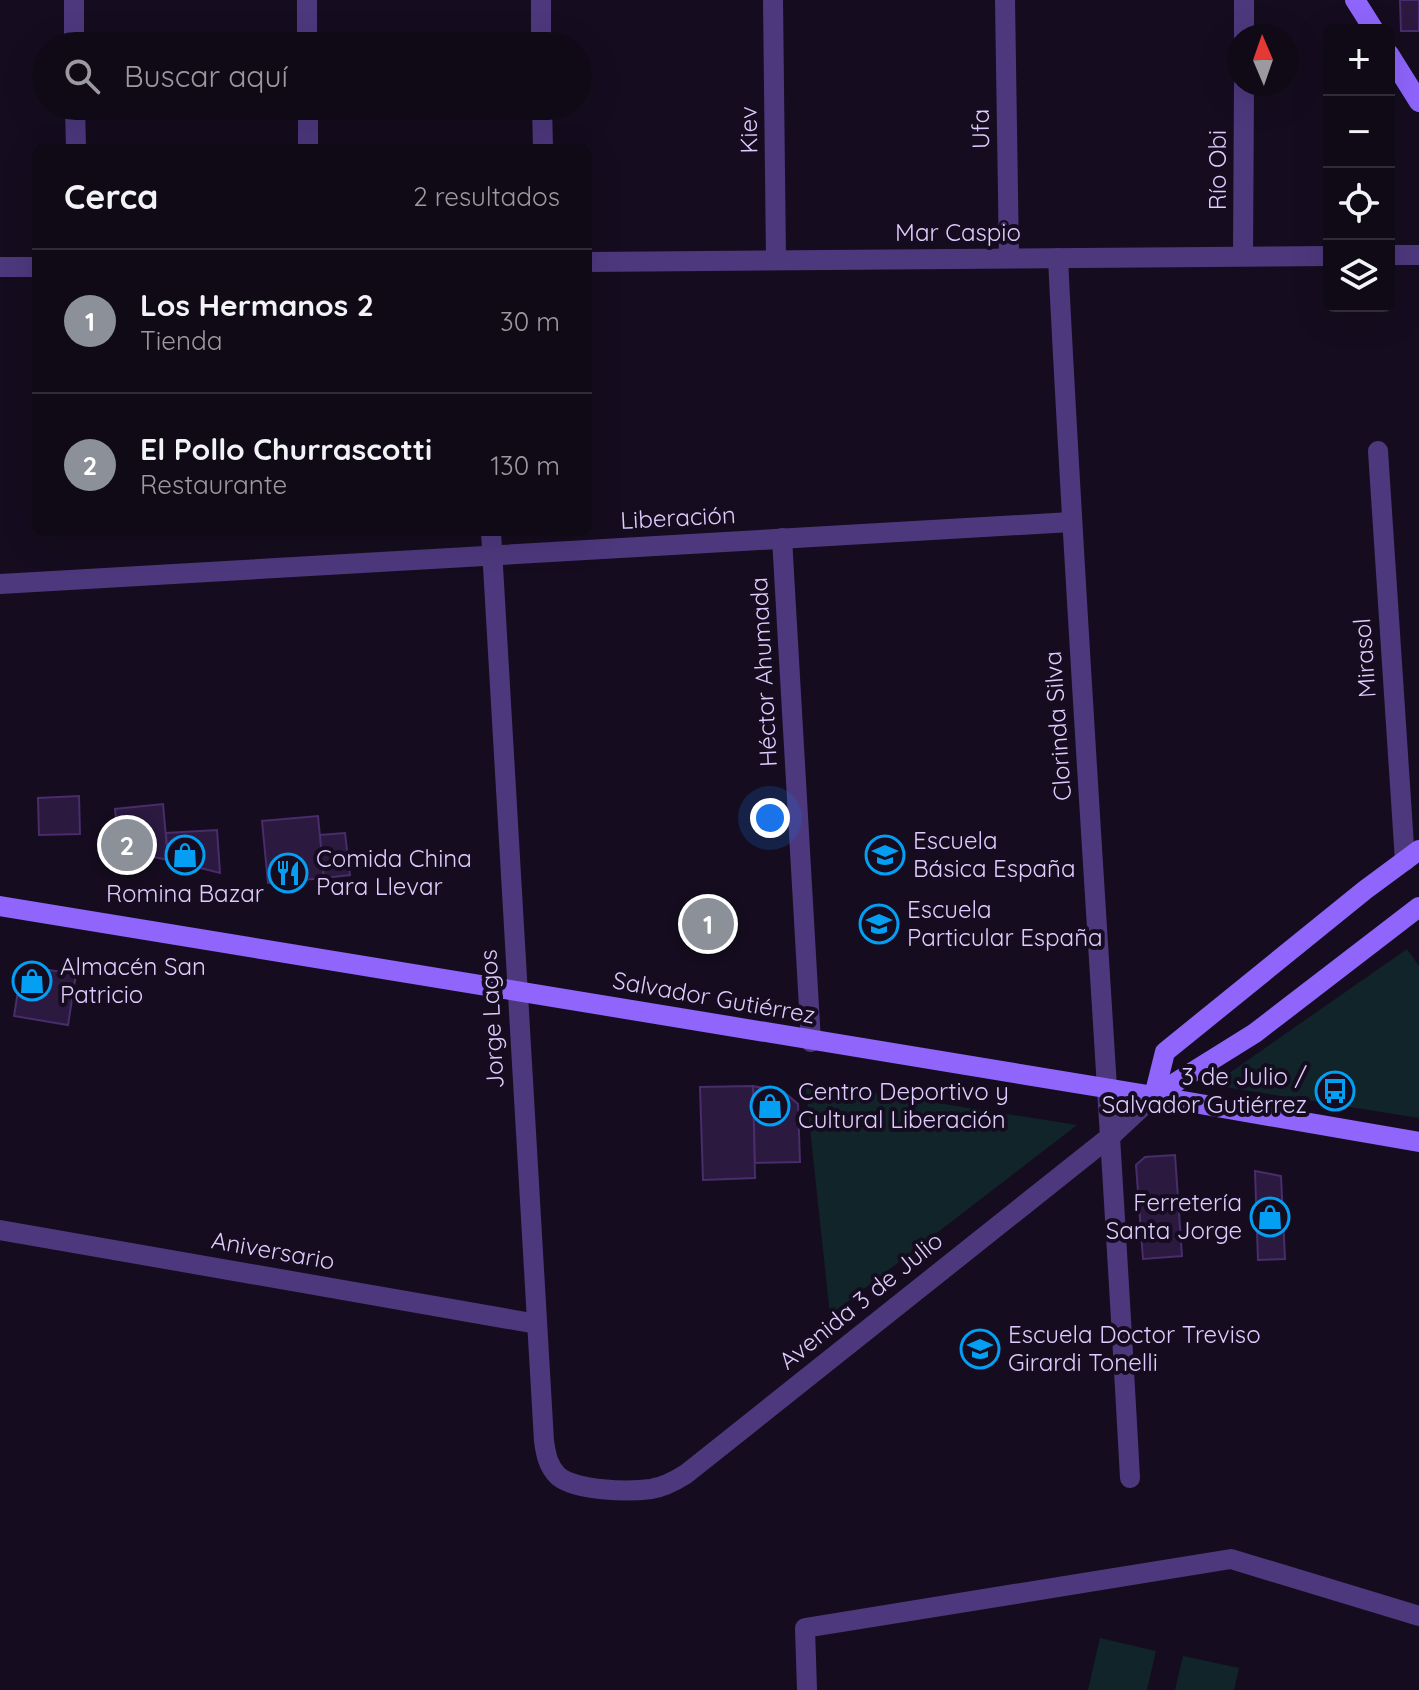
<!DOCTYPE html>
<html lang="es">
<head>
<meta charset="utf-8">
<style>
	:root { --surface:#100a17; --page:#1e1824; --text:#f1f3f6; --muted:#9c9aa1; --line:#302b36; --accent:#8c9099 }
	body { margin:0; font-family:Quicksand,sans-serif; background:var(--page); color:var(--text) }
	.controls { position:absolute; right:24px; top:24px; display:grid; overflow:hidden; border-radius:12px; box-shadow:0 8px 32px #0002 }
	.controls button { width:72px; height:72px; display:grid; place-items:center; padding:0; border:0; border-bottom:2px solid var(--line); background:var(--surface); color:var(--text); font:40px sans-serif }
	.compass { position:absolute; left:1227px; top:24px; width:72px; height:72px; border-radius:50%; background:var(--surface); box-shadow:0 8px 32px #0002; rotate:358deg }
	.you { position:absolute; left:770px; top:818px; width:28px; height:28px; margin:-20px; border:6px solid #fff; border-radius:50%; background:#1a73e8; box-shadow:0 0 0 12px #1a73e833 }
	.badge { display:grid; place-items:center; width:52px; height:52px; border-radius:50%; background:var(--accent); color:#fff; font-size:26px; font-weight:700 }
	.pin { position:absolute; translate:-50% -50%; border:4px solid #fff; box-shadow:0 2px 8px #0006 }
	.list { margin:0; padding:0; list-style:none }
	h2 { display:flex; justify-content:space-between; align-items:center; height:104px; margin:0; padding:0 32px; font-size:34px }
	h2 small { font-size:26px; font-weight:400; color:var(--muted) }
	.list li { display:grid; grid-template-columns:52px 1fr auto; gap:24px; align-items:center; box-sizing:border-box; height:144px; padding:0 32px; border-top:2px solid var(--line) }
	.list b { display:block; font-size:30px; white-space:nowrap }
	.list p { margin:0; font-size:26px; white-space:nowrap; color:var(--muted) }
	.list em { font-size:26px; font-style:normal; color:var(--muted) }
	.icon { flex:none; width:44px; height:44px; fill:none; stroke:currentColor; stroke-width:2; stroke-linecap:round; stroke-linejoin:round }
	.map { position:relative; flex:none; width:1419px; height:1690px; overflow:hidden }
	.search { position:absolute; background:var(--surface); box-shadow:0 8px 32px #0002; left:32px; top:32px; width:560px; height:88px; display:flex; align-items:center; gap:20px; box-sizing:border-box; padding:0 28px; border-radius:44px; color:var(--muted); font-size:30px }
	.panel { position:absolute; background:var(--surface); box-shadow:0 8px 32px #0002; left:32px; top:144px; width:560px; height:392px; border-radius:12px }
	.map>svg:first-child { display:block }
</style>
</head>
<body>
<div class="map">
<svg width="1419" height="1690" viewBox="0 0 1419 1690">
	<rect width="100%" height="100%" fill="#150d1f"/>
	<g fill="#102429">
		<polygon points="1407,949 1419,966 1419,1118 1212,1085"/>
		<polygon points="805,1082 1077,1125 830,1315"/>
		<polygon points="1100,1638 1156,1651 1147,1690 1088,1690"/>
		<polygon points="1183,1656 1239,1668 1234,1690 1175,1690"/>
	</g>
	<g fill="#2b1940" stroke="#482c6b" stroke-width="2">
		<polygon points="1400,0 1419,0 1419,31 1401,31"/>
		<polygon points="79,796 80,834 39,835 38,798"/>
		<polygon points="163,804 168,860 119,850 115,809"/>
		<polygon points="318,816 324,878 268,883 262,821"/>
		<polygon points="217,830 220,873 168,860 166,833"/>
		<polygon points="345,833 350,875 324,878 320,835"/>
		<polygon points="721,899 723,948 695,949 693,900"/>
		<polygon points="22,966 76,974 68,1025 14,1016"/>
		<polygon points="753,1086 755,1178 703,1180 700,1087"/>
		<polygon points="753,1086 784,1092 798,1104 800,1162 755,1163"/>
		<polygon points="1175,1155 1182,1256 1143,1259 1136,1165 1145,1157"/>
		<polygon points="1255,1171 1281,1176 1285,1259 1258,1260"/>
	</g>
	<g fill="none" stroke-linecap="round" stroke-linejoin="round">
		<g stroke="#4d387d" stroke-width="20">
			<polyline points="74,0 74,46"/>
			<polyline points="307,0 307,46"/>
			<polyline points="541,0 541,46"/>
			<polyline points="773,0 776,260"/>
			<polyline points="1005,0 1009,258"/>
			<polyline points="1244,36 1244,0"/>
			<polyline points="75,106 76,148"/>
			<polyline points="308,106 308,148"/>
			<polyline points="542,106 543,148"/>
			<polyline points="1389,255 1419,255"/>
			<polyline points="1243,256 1244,84"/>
			<path d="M1058,258c20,407 50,813 72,1220"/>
			<polyline points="588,262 1329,256"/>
			<polyline points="0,267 36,267"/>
			<polyline points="1378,451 1405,861"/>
			<path d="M491,532l53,909c2,14 4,25 14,35 18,15 70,16 93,13 13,-2 24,-8 35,-15l426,-339 42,-39"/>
			<polyline points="782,538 811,1042"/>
			<polyline points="0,584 1071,522"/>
			<polyline points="0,1230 537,1324"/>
			<polyline points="807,1690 805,1628 1231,1559 1419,1616"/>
		</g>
		<g stroke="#8f65fc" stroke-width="20">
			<polyline points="1355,0 1374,30"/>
			<polyline points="1389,54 1419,102"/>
			<polyline points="0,906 1154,1096 1419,1142"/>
			<polyline points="1154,1096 1165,1052 1365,890 1419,850"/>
			<polyline points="1154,1096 1255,1033 1419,907"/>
		</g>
	</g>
	<defs>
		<g id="shop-ring" transform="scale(2)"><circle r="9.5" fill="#150d1f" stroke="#049ef2" stroke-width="1.5"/><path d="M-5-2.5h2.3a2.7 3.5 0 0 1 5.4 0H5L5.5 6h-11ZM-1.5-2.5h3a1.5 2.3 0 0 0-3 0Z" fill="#049ef2"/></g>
		<g id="school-ring" transform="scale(2)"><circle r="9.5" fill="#150d1f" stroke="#049ef2" stroke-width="1.5"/><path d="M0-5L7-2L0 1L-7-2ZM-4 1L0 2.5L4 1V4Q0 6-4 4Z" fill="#049ef2"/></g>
		<g id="restaurant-ring" transform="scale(2)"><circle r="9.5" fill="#150d1f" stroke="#049ef2" stroke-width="1.5"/><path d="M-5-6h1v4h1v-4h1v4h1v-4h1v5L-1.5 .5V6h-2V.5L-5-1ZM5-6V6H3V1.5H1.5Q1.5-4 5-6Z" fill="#049ef2"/></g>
		<g id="bus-ring" transform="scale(2)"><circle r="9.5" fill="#150d1f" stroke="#049ef2" stroke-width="1.5"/><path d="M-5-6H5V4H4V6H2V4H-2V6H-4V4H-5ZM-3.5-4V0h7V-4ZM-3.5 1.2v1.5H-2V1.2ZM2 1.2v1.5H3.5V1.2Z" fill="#049ef2"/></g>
	</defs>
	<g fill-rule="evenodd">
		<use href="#shop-ring" x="185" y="855"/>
		<use href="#school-ring" x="885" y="855"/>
		<use href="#restaurant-ring" x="288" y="873"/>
		<use href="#school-ring" x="879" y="924"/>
		<use href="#shop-ring" x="32" y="981"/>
		<use href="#bus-ring" x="1335" y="1091"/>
		<use href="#shop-ring" x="770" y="1106"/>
		<use href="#shop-ring" x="1270" y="1217"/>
		<use href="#school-ring" x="980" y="1349"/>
	</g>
	<g text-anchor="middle" stroke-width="8" stroke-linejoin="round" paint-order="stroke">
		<g font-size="24" fill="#deccfe" stroke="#150d1f">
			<text transform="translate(981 129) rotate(-91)" y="8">Ufa</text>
			<text transform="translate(749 130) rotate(-91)" y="8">Kiev</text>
			<text transform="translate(1218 170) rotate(-90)" y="8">Río Obi</text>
			<text x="958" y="241">Mar Caspio</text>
			<text transform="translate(678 518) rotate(-3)" y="8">Liberación</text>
			<text transform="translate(1365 658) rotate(-94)" y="8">Mirasol</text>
			<text transform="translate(764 672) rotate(-93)" y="8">Héctor Ahumada</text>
			<text transform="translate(1058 726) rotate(-94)" y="8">Clorinda Silva</text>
			<text transform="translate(714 998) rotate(10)" y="8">Salvador Gutiérrez</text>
			<text transform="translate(492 1019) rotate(-93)" y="8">Jorge Lagos</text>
			<text transform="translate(273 1251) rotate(10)" y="8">Aniversario</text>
			<text transform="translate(861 1301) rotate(-39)" y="8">Avenida 3 de Julio</text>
		</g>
		<g font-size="24" fill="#deccfe" stroke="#150d1f" text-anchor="start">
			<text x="913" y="849">Escuela<tspan x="913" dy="28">Básica España</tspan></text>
			<text x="316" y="867">Comida China<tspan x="316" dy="28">Para Llevar</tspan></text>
			<text x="185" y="902" text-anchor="middle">Romina Bazar</text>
			<text x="907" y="918">Escuela<tspan x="907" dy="28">Particular España</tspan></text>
			<text x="60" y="975">Almacén San<tspan x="60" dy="28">Patricio</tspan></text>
			<text x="1307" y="1085" text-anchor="end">3 de Julio /<tspan x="1307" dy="28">Salvador Gutiérrez</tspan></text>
			<text x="798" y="1100">Centro Deportivo y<tspan x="798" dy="28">Cultural Liberación</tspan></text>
			<text x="1242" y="1211" text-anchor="end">Ferretería<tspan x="1242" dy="28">Santa Jorge</tspan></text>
			<text x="1008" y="1343">Escuela Doctor Treviso<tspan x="1008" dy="28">Girardi Tonelli</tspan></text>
		</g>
	</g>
</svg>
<div class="controls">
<button>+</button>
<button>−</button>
<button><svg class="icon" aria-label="locate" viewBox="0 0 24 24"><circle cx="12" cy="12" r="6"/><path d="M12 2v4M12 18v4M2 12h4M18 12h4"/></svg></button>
<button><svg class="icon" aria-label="layers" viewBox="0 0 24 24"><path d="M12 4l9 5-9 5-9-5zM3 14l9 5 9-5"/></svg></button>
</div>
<svg class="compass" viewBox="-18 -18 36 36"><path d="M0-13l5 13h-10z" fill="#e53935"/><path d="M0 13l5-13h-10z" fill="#9c9aa1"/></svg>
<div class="you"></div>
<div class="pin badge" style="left:708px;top:924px">1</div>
<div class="pin badge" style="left:127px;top:845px">2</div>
<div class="search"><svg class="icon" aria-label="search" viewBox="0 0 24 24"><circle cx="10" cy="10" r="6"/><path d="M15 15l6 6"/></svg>Buscar aquí</div>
<section class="panel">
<h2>Cerca<small>2 resultados</small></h2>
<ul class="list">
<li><span class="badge">1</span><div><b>Los Hermanos 2</b><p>Tienda</p></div><em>30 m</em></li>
<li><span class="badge">2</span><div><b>El Pollo Churrascotti</b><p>Restaurante</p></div><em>130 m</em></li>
</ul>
</section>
</div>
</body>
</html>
